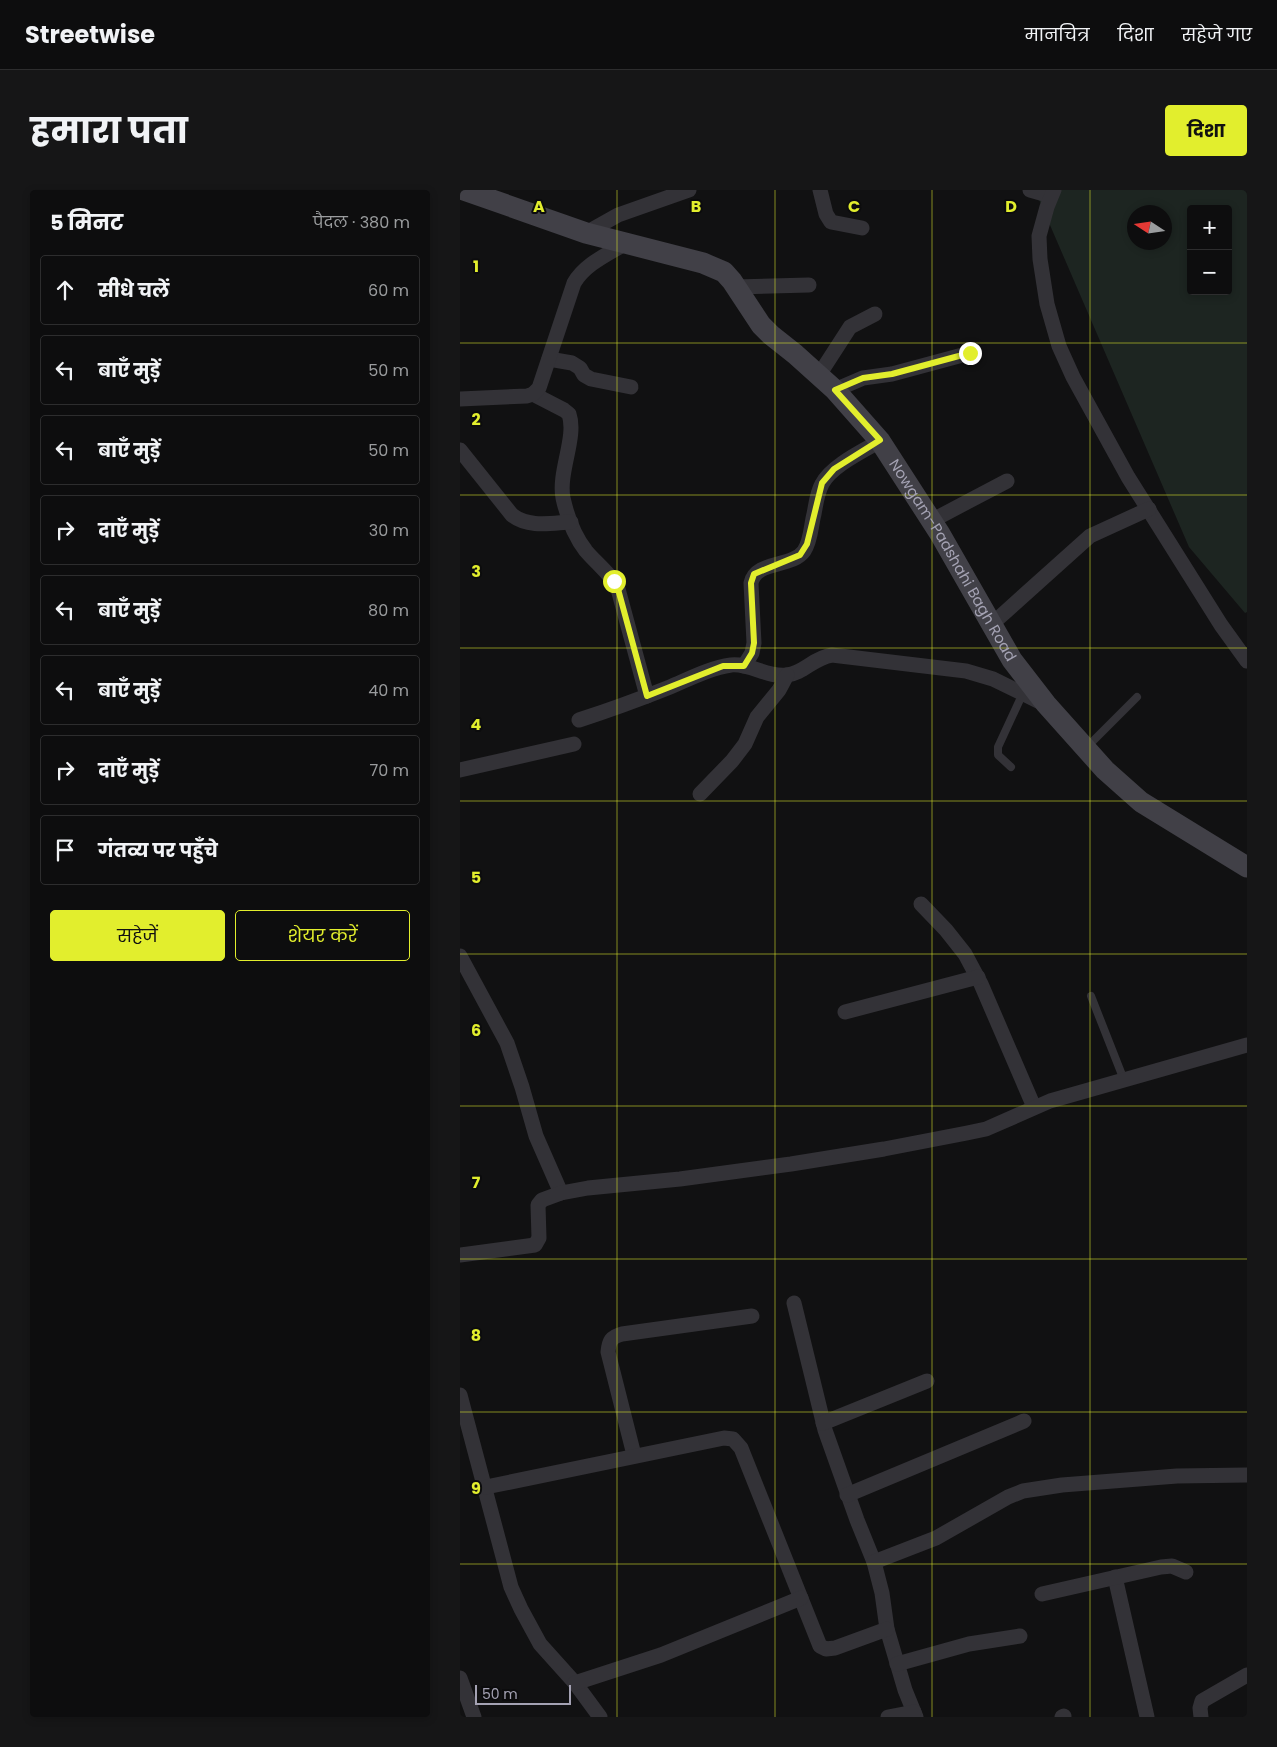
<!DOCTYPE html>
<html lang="hi">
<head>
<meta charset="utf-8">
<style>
	:root { --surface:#0d0d0e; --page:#161617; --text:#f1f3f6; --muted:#9a9c9e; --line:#2d2d2e; --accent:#e2ee2d }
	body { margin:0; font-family:Poppins,"Noto Sans Devanagari",sans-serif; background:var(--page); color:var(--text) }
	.controls { position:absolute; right:15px; top:15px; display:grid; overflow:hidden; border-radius:5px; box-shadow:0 2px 8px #0003 }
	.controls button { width:45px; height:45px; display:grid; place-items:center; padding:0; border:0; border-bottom:1px solid var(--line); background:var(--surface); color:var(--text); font:25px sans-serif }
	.compass { position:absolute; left:667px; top:15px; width:45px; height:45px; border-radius:50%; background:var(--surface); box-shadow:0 2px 8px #0003; rotate:282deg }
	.scale { position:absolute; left:15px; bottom:12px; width:96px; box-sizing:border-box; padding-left:5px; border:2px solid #a4a2b3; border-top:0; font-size:14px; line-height:18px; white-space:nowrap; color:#a4a2b3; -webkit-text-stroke:4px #0c0c0d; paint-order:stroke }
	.stop { position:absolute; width:15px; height:15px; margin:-11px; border:4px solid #e2ee2d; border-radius:50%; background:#fff }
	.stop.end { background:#e2ee2d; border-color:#fff; box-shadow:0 1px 5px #0008 }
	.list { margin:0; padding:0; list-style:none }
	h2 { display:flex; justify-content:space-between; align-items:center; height:65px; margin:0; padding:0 20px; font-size:21px }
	h2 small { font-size:16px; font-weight:400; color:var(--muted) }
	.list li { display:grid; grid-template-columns:32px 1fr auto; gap:15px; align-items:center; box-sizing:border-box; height:70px; margin:0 10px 10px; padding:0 10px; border:1px solid var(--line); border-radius:5px }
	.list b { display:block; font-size:19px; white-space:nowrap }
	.list em { font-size:16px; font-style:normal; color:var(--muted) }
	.actions { display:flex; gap:10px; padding:15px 20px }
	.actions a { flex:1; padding:11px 0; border:1px solid var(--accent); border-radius:5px; text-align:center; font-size:18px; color:var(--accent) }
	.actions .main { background:var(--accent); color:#111 }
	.icon { flex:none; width:28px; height:28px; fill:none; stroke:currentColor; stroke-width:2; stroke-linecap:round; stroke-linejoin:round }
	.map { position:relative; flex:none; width:787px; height:1527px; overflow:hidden; border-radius:5px }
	header { display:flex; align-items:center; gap:30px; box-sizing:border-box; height:70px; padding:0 25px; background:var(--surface); border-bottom:1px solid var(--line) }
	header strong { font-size:24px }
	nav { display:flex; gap:28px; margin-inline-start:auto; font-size:18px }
	.intro { display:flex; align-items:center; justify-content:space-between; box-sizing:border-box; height:120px; padding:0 30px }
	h1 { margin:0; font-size:35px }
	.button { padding:12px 22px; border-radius:5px; background:var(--accent); color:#111; font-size:18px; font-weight:700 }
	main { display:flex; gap:30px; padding:0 30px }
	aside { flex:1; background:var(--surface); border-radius:5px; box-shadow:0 2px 8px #0003 }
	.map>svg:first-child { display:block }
</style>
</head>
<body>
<header>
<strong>Streetwise</strong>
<nav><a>मानचित्र</a><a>दिशा</a><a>सहेजे गए</a></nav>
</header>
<div class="intro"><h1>हमारा पता</h1><a class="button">दिशा</a></div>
<main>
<aside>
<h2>5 मिनट<small>पैदल · 380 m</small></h2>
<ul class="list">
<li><svg class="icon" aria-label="ahead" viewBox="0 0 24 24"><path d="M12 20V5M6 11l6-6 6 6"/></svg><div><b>सीधे चलें</b></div><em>60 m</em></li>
<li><svg class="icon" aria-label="left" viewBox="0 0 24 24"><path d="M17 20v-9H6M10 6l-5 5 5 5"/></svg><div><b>बाएँ मुड़ें</b></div><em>50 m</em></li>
<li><svg class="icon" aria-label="left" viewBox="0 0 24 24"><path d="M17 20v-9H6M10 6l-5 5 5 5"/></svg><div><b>बाएँ मुड़ें</b></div><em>50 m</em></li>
<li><svg class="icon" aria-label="right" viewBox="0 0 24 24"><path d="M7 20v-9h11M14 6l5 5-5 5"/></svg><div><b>दाएँ मुड़ें</b></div><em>30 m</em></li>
<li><svg class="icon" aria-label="left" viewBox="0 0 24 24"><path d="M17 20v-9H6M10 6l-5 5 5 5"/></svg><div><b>बाएँ मुड़ें</b></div><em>80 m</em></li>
<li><svg class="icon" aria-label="left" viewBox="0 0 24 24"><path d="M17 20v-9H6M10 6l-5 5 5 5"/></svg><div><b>बाएँ मुड़ें</b></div><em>40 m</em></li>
<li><svg class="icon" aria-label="right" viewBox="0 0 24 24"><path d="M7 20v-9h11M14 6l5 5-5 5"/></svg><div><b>दाएँ मुड़ें</b></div><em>70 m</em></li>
<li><svg class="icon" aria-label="arrive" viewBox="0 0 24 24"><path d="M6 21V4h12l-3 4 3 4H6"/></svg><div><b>गंतव्य पर पहुँचे</b></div></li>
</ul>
<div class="actions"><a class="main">सहेजें</a><a>शेयर करें</a></div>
</aside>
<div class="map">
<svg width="787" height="1527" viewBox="0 0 787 1527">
	<rect width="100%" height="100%" fill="#111112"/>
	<path fill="#1d2521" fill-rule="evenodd" d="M579,0h208v422l-2,1 -56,-66 -152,-352zM731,19h37v82h-37zM674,22h30v30h-30z"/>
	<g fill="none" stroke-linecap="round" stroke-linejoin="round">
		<g stroke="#333237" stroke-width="8">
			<polyline points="627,557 677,507"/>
			<polyline points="551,577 538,565 538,557 563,503"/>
			<polyline points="631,806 664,890"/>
		</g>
		<g stroke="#333237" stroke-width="15">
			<polyline points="360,0 366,24 371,32 402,38"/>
			<polyline points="570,0 591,6"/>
			<polyline points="594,0 587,17 579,46 580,69 587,114 599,156 613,187 668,287 761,435 787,471"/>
			<polyline points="126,43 158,25 229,0"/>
			<polyline points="275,97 349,95"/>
			<polyline points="89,169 112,173 120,178 124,185 131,189 171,197"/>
			<polyline points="359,185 390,137 415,124"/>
			<polyline points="375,200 403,188 432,184 510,163"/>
			<path d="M73,204l31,16 5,4c8,23 -11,58 -6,84 4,18 12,39 23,53 11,13 25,23 32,38l29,107"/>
			<path d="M0,209l67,-3 6,-2 6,-6 35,-105c11,-19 34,-29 52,-40"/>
			<path d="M0,260l52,65c17,13 39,8 59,7"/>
			<polyline points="471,331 547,291"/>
			<polyline points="532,434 630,346 689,319"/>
			<path d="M284,476l8,-13 2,-10 -3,-60c5,-23 41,-15 53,-32 7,-10 7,-26 10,-37 2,-10 3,-21 8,-30 9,-18 41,-33 58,-43"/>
			<path d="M119,530c31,-10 61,-21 91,-33 19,-8 40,-19 61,-22 19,-2 37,13 56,10 17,-2 26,-17 45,-20l134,16 27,8 49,24"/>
			<polyline points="0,580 114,554"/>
			<polyline points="240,604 272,571 285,554 297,527 319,500 327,485"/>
			<polyline points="461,714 486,740 505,764 521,794 574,917"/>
			<polyline points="0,766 47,853 62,897 76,946 101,1003"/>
			<polyline points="385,822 518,787"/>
			<polyline points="0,1065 75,1055 79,1048 78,1015 82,1010 101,1003 128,998 220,989 331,974 424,959 507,943 526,939 590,911 787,855"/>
			<polyline points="334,1113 365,1240 397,1330 414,1372 422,1403 427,1439 445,1500 456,1527"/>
			<polyline points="0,1205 51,1397 61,1419 80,1454 115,1493 140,1527"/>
			<polyline points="363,1233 467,1191"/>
			<path d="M174,1265l-26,-103c1,-11 3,-15 14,-18l130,-18"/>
			<polyline points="26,1297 264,1248 273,1249 281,1258 360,1456 366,1459 375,1458 427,1439"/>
			<polyline points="387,1305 564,1231"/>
			<polyline points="414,1372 476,1348 548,1307 563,1301 602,1295 717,1286 787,1285"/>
			<polyline points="655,1387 687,1527"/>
			<polyline points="582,1404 701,1377 712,1376 726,1382"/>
			<polyline points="437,1474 509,1454 560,1446"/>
			<polyline points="0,1488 14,1527"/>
			<polyline points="115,1493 201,1465 341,1408"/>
			<polyline points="428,1527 454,1522"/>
			<polyline points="602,1527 604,1526"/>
			<polyline points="741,1527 740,1518 742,1511 787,1485"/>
		</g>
		<path stroke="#414047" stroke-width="21" id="s1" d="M4,0l122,43 117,30 21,9 8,9 29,44 10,10 24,19 40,36 45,51 60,93 72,126 34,44 59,66 36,32 106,65"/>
	</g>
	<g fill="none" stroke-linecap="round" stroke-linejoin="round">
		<polyline stroke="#e2ee2d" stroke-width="6" points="154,391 158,399 187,506 263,476 284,476 292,463 294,453 291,393 294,384 340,365 347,354 362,293 374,279 420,250 375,200 403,188 432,184 510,163"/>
	</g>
	<path fill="none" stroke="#e2ee2d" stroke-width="1" stroke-opacity="0.55" d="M157,0v1527M315,0v1527M472,0v1527M630,0v1527M0,153h787M0,305h787M0,458h787M0,611h787M0,764h787M0,916h787M0,1069h787M0,1222h787M0,1374h787"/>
	<g text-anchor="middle" stroke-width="4" stroke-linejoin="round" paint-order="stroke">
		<g font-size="15" fill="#a4a2b3" stroke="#0c0c0d">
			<text dy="5" stroke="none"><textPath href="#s1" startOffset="644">Nowgam-Padshahi Bagh Road</textPath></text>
		</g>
	</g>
	<g font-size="16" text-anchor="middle" font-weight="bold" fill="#e2ee2d" stroke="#0c0c0d" stroke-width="4" stroke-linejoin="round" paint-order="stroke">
		<text x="79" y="22">A</text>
		<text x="236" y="22">B</text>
		<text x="394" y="22">C</text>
		<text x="551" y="22">D</text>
		<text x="16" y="82">1</text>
		<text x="16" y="235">2</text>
		<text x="16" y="387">3</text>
		<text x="16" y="540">4</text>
		<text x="16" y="693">5</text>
		<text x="16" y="846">6</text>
		<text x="16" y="998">7</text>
		<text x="16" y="1151">8</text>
		<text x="16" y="1304">9</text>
	</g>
</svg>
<div class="controls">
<button>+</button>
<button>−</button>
</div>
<svg class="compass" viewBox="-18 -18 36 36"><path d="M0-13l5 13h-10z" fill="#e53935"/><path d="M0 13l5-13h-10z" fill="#9a9c9e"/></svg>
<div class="scale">50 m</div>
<div class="stop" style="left:154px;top:391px"></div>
<div class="stop end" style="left:510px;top:163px"></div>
</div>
</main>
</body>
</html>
